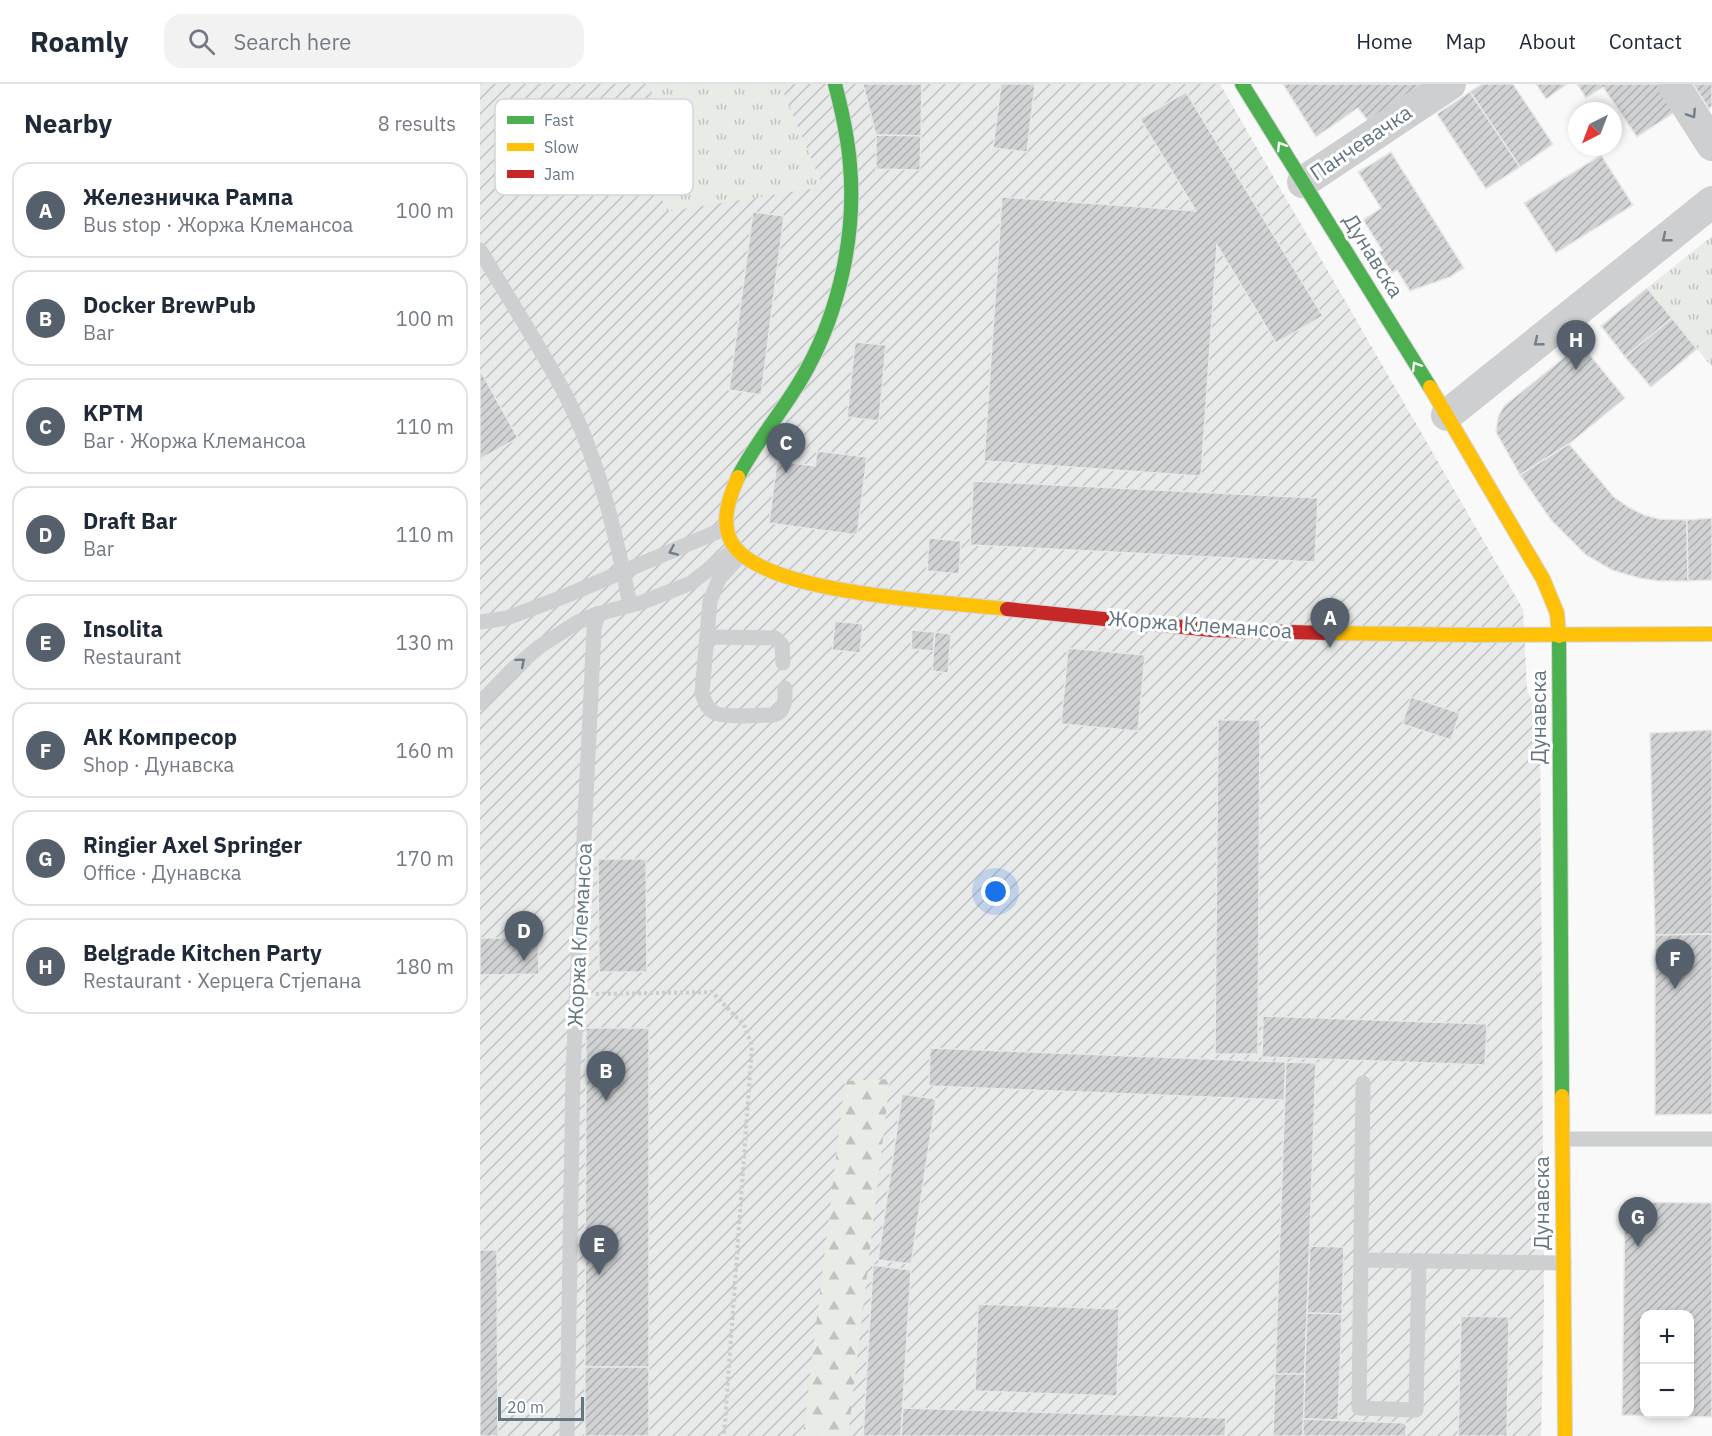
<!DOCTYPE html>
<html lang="en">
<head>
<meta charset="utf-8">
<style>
	:root { --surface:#fff; --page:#f2f2f3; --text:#1f2937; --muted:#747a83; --line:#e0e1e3; --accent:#56606c }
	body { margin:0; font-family:"IBM Plex Sans",sans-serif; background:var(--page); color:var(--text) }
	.controls { position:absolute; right:18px; bottom:18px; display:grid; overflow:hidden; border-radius:12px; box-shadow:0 3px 9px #0003 }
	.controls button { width:54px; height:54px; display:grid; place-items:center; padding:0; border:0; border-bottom:2px solid var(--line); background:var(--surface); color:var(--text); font:30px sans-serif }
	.compass { position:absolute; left:1088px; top:18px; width:54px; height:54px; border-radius:50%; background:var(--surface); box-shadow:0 3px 9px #0003; rotate:222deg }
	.scale { position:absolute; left:18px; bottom:15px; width:86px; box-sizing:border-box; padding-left:6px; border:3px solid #657683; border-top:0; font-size:16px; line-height:21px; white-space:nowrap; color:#657683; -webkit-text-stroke:4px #fff; paint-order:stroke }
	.you { position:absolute; left:516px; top:808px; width:21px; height:21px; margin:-15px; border:4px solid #fff; border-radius:50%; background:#1a73e8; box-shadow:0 0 0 9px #1a73e833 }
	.badge { display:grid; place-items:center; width:39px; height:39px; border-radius:50%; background:var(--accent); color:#fff; font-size:20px; font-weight:700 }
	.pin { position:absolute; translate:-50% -50px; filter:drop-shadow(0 2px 3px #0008) }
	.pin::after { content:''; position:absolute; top:32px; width:21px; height:18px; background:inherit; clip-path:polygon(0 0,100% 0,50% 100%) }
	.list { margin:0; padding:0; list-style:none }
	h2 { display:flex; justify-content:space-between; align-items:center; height:78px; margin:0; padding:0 24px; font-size:26px }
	h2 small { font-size:20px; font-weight:400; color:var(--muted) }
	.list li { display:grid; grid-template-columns:39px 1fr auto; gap:18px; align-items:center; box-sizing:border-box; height:96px; margin:0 12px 12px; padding:0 12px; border:2px solid var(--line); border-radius:18px }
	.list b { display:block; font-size:22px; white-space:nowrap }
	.list p { margin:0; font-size:20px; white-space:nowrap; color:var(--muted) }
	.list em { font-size:20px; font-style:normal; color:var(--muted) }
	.icon { flex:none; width:33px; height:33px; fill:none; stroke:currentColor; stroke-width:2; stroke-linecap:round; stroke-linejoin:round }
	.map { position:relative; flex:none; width:1232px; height:1352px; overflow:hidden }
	header { display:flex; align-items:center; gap:36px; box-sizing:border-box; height:84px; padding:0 30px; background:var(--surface); border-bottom:2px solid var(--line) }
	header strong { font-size:28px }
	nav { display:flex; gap:33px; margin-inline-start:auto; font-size:21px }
	.search { width:420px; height:54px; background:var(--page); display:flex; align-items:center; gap:15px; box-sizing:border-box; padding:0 21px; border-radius:18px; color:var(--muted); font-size:22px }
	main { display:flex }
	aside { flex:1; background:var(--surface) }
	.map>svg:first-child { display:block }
</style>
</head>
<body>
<header>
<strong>Roamly</strong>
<div class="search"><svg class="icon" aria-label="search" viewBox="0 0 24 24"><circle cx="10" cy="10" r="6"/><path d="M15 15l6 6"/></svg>Search here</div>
<nav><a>Home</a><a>Map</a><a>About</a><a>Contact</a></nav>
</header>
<main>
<aside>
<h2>Nearby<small>8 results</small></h2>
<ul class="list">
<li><span class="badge">A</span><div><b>Железничка Рампа</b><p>Bus stop · Жоржа Клемансоа</p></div><em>100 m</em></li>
<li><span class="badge">B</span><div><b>Docker BrewPub</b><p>Bar</p></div><em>100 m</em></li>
<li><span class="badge">C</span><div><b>KPTM</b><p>Bar · Жоржа Клемансоа</p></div><em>110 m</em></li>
<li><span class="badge">D</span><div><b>Draft Bar</b><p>Bar</p></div><em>110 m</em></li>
<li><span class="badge">E</span><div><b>Insolita</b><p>Restaurant</p></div><em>130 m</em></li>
<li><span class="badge">F</span><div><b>АК Компресор</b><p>Shop · Дунавска</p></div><em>160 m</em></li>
<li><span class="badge">G</span><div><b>Ringier Axel Springer</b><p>Office · Дунавска</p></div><em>170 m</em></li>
<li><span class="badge">H</span><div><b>Belgrade Kitchen Party</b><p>Restaurant · Херцега Стјепана</p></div><em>180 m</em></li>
</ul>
</aside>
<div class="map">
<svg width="1232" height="1352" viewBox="0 0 1232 1352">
	<defs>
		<pattern id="industrial-furrows" width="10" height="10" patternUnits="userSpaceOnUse" patternTransform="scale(1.5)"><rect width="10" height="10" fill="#e8e9e9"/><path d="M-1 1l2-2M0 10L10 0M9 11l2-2" fill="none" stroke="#c0c1c2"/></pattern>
		<pattern id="grass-tufts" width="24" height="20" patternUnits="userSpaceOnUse" patternTransform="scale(1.5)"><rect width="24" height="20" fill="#e8ebe6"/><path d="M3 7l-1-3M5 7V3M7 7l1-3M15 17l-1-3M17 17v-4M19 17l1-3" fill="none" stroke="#c0c3c0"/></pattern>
		<pattern id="forest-firs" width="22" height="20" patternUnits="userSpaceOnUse" patternTransform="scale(1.5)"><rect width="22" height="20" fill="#e8ebe6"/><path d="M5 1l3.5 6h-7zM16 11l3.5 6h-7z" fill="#c0c3c0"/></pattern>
		<pattern id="building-hatch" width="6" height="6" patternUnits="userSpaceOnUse" patternTransform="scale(1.5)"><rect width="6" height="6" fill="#d0d2d3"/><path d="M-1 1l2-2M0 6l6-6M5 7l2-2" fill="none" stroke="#acafb1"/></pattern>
	</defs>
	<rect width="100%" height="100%" fill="#f9f9f9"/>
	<polygon fill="url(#industrial-furrows)" points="0,0 740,0 1043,525 1047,605 1060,638 1064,1220 1061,1352 0,1352"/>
	<g fill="url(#grass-tufts)">
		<polygon points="171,0 300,0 343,103 184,128"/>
		<polygon points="1232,152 1232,283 1167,204"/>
	</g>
	<polygon fill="url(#forest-firs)" points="410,995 368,1352 323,1352 365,997"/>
	<g fill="url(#building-hatch)" stroke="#e8e8e8" stroke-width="1.5" fill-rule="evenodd">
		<polygon points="383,0 442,0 441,52 396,51"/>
		<polygon points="521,0 555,0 547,68 513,64"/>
		<polygon points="803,0 942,0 888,37 878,24 836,53"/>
		<polygon points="1002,0 1033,0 1073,60 1040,83 990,8"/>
		<polygon points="1056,0 1087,0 1066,15"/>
		<polygon points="1097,0 1177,0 1195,28 1157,53 1123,3 1106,14"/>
		<polygon points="1213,0 1232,0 1232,22 1229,25"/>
		<polygon points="706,8 843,232 796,259 737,161 721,392 504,377 522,113 716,127 660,35"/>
		<polygon points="990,8 1040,83 1006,105 957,30"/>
		<polygon points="396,51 441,52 440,86 396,85"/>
		<polygon points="911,68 984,184 970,193 930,207 917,186 912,189 899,168 902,166 883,136 901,124 878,88"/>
		<polygon points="1121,71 1153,121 1076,169 1044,119"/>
		<polygon points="273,128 304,132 281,311 249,306"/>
		<polygon points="1167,204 1192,234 1145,273 1121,242"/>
		<polygon points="1192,234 1217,265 1171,303 1145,273"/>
		<polygon points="375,258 406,261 399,337 367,333"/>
		<polygon points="1101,260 1145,314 1089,360 1040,391 1016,348 1018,333 1024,322"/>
		<polygon points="0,286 38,354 0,375"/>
		<polygon points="1089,360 1134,413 1150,424 1164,431 1179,435 1207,436 1208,497 1178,497 1159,494 1132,486 1106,471 1071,436 1040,391"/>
		<polygon points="337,367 387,373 377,451 289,439 297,377 335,382"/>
		<polygon points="493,397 838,414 835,478 490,461"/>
		<polygon points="1232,434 1232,496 1208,497 1207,436"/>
		<polygon points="449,454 481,457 479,490 447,487"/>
		<polygon points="355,537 383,540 380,569 352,566"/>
		<polygon points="432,546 455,548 453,567 431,565"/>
		<polygon points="455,548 471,550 468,589 452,587"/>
		<polygon points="588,564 665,571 658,647 581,640"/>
		<polygon points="931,613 980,629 971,656 922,640"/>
		<polygon points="738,636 780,636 778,970 735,970"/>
		<polygon points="1232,646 1232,850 1175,851 1170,649"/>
		<polygon points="118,775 166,775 167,888 119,888"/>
		<polygon points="1232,850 1232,1030 1175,1031 1175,851"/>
		<polygon points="0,854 58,854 59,890 0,891"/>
		<polygon points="783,932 1007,940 1005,981 782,973"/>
		<polygon points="106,944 169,944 169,1283 105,1283"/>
		<polygon points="450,964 806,978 804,1016 449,1002"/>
		<polygon points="806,978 836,979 825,1290 795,1290"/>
		<polygon points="422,1010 456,1015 431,1180 398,1176"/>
		<path d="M1145,1118l87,1v214l-90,-2zM1164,1230h46v100h-46z"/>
		<polygon points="830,1162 864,1163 862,1230 827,1229"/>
		<polygon points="0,1166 17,1166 18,1352 0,1352"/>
		<polygon points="393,1181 431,1186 421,1352 383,1352"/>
		<polygon points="498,1220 639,1225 637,1312 495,1307"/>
		<polygon points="827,1229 862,1230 858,1336 823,1335"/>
		<polygon points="981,1232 1029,1233 1027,1352 978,1352"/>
		<rect x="105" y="1283" width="64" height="69"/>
		<polygon points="795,1290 825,1290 823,1352 793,1352"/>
		<polygon points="423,1324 746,1334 745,1352 421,1352"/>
		<polygon points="823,1335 926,1339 926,1352 823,1352"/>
	</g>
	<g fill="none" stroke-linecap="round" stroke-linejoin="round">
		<g stroke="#d5d6d7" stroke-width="16">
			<g id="fast">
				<polyline points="762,0 950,303"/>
				<path d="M258,393c19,-38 49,-70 69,-108 33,-61 49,-135 43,-204 -2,-28 -8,-54 -15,-81"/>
				<polyline points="1079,552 1082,1012"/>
			</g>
		</g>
		<g stroke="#d5d6d7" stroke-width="16">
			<g id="slow">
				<polyline points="950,303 1063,495 1077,529 1079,552"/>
				<path d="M258,393c-9,21 -18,45 -6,66 30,52 217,59 275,66"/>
				<polyline points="849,549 994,551 1232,550"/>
				<polyline points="1082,1012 1085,1352"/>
			</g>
		</g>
		<g stroke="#d5d6d7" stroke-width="16">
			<polyline id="jam" points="527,525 732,546 849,549"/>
		</g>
		<polyline stroke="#cbcccd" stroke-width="4" stroke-dasharray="3 3" stroke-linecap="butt" points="116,910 232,908 264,941 272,962 244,1352"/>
		<g stroke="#cecfd0" stroke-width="15">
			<path d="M0,166c28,48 60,96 86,146 33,65 50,138 64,209"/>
			<path d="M261,471l-22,24 -9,22 -8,92c2,8 5,16 13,20 8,5 47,2 59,2 12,-4 11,-16 11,-27"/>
			<polyline points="0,538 27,534 83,513 246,444"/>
			<polyline points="227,553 295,554 302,561 303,579"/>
			<polyline points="0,619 32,586 59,563 96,539 117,530 163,518 211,499 255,465"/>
			<polyline points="883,999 879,1324 936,1326 939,1177"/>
			<polyline points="1083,1055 1232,1055"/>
			<polyline points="881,1176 1084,1179"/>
			<polyline points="87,1352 93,987 114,546 117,530"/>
		</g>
		<g stroke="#cecfd0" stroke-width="32">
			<polyline points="1193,0 1232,61"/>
			<polyline points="823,98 970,0"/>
			<polyline points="967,331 1232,118"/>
		</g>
		<use href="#fast" stroke="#4caf50" stroke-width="14"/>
		<use href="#slow" stroke="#ffc107" stroke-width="14"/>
		<use href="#jam" stroke="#c62828" stroke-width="14"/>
	</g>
	<defs><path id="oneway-chevron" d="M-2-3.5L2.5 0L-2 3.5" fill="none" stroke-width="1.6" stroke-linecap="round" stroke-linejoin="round" transform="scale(1.5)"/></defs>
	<g stroke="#707f8b">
		<use href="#oneway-chevron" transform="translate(1212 30) rotate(57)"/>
		<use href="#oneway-chevron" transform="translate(1186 154) rotate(141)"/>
		<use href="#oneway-chevron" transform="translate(1058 258) rotate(141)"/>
		<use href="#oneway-chevron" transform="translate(193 467) rotate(157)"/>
		<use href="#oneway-chevron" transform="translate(41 578) rotate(-40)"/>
	</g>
	<g stroke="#f6fbf6">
		<use href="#oneway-chevron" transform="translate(801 62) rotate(-122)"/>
		<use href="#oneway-chevron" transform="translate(936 282) rotate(-122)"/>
	</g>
	<g text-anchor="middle" stroke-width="6" stroke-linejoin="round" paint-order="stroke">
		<g font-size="21" fill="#657683" stroke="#fff">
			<text transform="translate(881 59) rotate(-34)" y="7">Панчевачка</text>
			<text transform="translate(893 172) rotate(58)" y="7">Дунавска</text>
			<text transform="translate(720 541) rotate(4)" y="7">Жоржа Клемансоа</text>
			<text transform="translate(1059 633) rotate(-90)" y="7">Дунавска</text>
			<text transform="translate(100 851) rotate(-87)" y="7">Жоржа Клемансоа</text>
			<text transform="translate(1062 1119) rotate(-90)" y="7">Дунавска</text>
		</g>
	</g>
	<rect x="15" y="15" width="198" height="96" rx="9" fill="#fff" stroke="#d1d6da" stroke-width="1.5"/>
	<rect x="27" y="32" width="27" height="8" fill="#4caf50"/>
	<rect x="27" y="59" width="27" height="8" fill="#ffc107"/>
	<rect x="27" y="86" width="27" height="8" fill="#c62828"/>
	<g font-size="16" fill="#657683">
		<text x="64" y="42">Fast</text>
		<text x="64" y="69">Slow</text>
		<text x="64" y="96">Jam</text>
	</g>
</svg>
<div class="controls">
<button>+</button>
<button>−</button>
</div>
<svg class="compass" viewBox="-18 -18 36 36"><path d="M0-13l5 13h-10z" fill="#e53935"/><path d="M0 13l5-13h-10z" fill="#747a83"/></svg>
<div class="scale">20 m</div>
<div class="you"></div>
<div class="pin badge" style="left:850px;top:564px">A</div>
<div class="pin badge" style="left:126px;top:1017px">B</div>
<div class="pin badge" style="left:306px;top:389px">C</div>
<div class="pin badge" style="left:44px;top:877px">D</div>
<div class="pin badge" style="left:119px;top:1191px">E</div>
<div class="pin badge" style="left:1195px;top:905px">F</div>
<div class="pin badge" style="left:1158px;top:1163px">G</div>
<div class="pin badge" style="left:1096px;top:286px">H</div>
</div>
</main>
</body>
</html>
